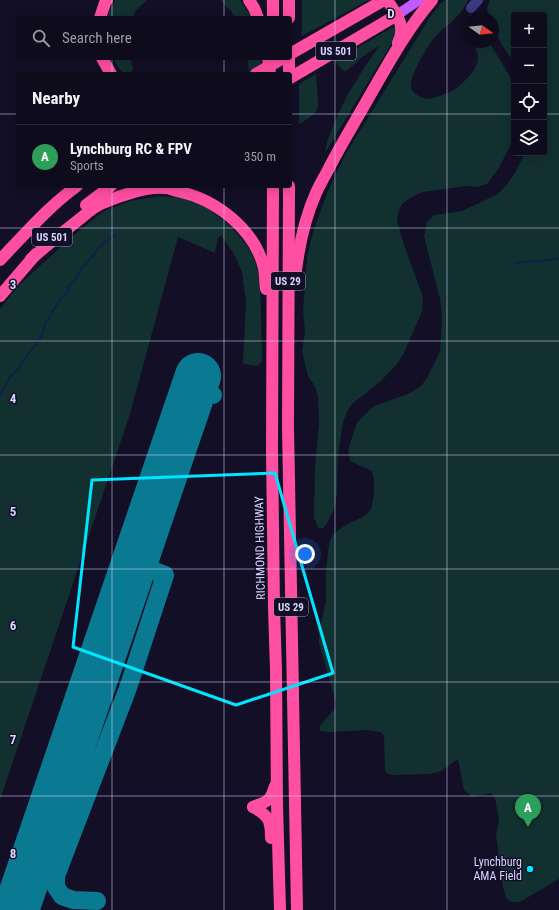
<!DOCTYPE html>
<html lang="en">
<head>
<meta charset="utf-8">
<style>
	:root { --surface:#0e0b1c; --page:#1c1929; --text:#f1f3f6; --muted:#9b9ba3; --line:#2e2b3b; --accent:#00e5ff }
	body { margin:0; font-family:"Roboto Condensed",sans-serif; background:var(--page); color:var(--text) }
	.controls { position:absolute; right:12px; top:12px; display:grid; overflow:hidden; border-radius:4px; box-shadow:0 2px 10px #0003 }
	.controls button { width:36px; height:36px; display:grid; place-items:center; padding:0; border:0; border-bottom:1px solid var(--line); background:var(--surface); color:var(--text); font:20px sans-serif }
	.compass { position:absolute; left:463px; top:12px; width:36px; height:36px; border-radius:50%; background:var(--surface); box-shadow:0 2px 10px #0003; rotate:105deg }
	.you { position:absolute; left:305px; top:554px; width:14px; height:14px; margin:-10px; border:3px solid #fff; border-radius:50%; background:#1a73e8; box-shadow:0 0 0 6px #1a73e833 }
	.badge { display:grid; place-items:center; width:26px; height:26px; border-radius:50%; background:var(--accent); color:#fff; font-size:13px; font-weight:700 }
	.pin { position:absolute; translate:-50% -33px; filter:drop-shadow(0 1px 2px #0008) }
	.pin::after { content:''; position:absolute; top:21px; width:14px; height:12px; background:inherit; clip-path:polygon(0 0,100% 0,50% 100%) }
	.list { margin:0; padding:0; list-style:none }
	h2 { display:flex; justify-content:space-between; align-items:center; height:52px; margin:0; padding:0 16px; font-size:17px }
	h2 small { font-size:13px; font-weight:400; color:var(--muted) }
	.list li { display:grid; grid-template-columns:26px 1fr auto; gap:12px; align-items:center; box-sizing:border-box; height:64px; padding:0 16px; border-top:1px solid var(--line) }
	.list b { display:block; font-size:15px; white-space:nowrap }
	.list p { margin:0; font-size:13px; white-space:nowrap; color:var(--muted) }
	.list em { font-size:13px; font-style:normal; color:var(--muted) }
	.icon { flex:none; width:22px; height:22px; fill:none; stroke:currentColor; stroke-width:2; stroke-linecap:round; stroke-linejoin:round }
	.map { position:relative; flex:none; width:559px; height:910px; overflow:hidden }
	.search { position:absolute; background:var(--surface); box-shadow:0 2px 10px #0003; left:16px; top:16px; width:276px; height:44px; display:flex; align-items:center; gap:10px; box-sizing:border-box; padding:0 14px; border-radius:4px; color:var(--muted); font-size:15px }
	.panel { position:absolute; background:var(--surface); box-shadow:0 2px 10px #0003; left:16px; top:72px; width:276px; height:116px; border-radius:4px }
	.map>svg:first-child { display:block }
</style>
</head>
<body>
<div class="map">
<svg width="559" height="910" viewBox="0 0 559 910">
	<rect width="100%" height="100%" fill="#130f26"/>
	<g fill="#12302f">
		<polygon points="115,0 147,0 136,10 132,18 108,18 109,12"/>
		<polygon points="220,0 240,0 252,18 235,18 231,11"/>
		<polygon points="302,0 369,0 302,36"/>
		<path d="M445,0h23c-8,18 -22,25 -34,38 -7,9 -25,39 -23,49 0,4 3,5 5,7 6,5 12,6 20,3 9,-3 17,-5 24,-12 14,-12 26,-26 11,-43h18l25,41v56l-16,30 -11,15 -10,3 -10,-1 -44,6 -13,6 -8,6 -3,6 -2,10 7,25 19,52 -1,14 -17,40 -8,13 -17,18 -27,21 -6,9 -4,10 -5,33 -1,38 -2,14 -9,18 -3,3h-5l-4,-11 1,-51 4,-42 -1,-26 -2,-10 -8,-12 -6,-25 3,-19 -2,-22 4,-53 6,-25 14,-39 18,-38 85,-138 10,-13z"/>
		<path d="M490,0h69v879l-39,23h-6l-5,-1 -3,-3 -3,-11 -7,-52 3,-15 -4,-22 -4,-5 -19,4 -8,-7 -6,-31 -17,12 -11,3 -37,1 -5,-1 -3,-3 -1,-35 -3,-4 -15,-2 -36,2 -10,-1v-5l16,-19v-5l-17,-59v-10l7,-32v-30l3,-28 4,-9 14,-10 14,-6 7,-5 3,-4 3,-15v-14l-2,-9 -22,-10 -2,-10 4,-14 5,-14 13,-14 4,-3 34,-12 13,-8 6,-8 13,-26 2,-34 -2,-19 -16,-63 3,-14 7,-7 28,-4 36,-17 10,-11 8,-12 9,-18h19v-138h-30v48c-8,-13 -21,-29 -21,-45h-3c-4,-8 -3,-10 0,-18z"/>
		<polygon points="471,13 474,18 469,18 469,40 465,36 465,26"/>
		<path d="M395,27l2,5 -2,6 -70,115c1,-10 5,-19 9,-29 11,-28 28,-53 45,-78l-13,8 -20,17 -4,-1 -7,-9 56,-33z"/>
		<path d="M113,58h17l3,9 -1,5c-10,6 -15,-7 -19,-14z"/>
		<polygon points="248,58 261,58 261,74 249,74"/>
		<path d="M316,74c0,8 4,29 1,36 -3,5 -12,11 -18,14v-40z"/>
		<path d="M159,196c8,1 16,0 24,2 26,5 66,40 73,66 4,14 4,30 5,45 0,18 1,35 1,52l-4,5 -15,-2 3,-62 -4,-30 -8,-18 -13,-19 -3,3 -3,15 -37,-16 -48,177 -130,386v-491l19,-24 56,-51 29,-23 26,-10z"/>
	</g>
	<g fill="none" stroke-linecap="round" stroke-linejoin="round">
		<g stroke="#0c2248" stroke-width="2">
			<polyline points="516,263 559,259"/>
			<polyline points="0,397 3,389 8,381 10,377 18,370 27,355 29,353 38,341 42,334 45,324 58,303 60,298 65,295 70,284 76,278 81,269 93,256 98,248 109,239 115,236"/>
		</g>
		<g stroke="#0a7a92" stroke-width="18">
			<polyline points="194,387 213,395"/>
			<polyline points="28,873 35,864 39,862 46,866 56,887"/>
			<polyline points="97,901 73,900 62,896 56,887 56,876 128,688 165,575 134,563"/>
		</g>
		<polyline stroke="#0a7a92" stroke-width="46" points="16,910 198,376"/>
		<polyline stroke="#3d3a85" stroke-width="10" points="471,8 478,0"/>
		<polyline stroke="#c25bff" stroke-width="10" points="397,15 419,0"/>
		<g stroke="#ff4fa3" stroke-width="12">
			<polyline points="249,0 254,8 258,18"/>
			<path d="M387,0c9,14 20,26 11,43"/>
			<polyline points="100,18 105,3 107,0"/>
			<polyline points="273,18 273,0"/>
			<polyline points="289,18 289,0"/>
			<polyline points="290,54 384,0"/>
			<polyline points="102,58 111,74"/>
			<polyline points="268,58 270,74"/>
			<polyline points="289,58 289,74"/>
			<polyline points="290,78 397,15"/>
			<polyline points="273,186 272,450 274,608 276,670 277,805 280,910"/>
			<polyline points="289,186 288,428 297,910"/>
			<polyline points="86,205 111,186"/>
			<path d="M31,259c16,-14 33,-28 50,-41 6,-5 14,-12 22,-15 16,-7 44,-17 62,-15 4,0 8,2 12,3 38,8 77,37 87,77 1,6 1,14 2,21"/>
			<path d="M0,260c25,-26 48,-53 77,-74"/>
			<path d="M295,279c3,-29 9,-59 21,-86 3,-7 7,-14 11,-21 13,-26 28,-50 42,-75 19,-33 38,-68 63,-97"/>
			<polyline points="0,296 36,254"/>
			<path d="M253,807c16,9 18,13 18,31"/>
			<path d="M253,807c15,-6 17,-5 22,-21"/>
		</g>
		<polyline stroke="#ff4fa3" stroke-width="12" points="256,74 283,58"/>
	</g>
	<path fill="none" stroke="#00e5ff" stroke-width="3" stroke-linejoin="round" d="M275,473l58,200 -97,32 -163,-58 19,-167z"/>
	<path fill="none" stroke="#d9d4ff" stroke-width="1" stroke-opacity="0.55" d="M112,0v18M224,0v18M335,0v910M447,0v910M112,58v16M224,58v16M0,114h18M290,114h224M544,114h15M112,186v724M224,186v724M0,228h559M0,341h559M0,455h559M0,569h559M0,682h559M0,796h559"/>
	<circle fill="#00e5ff" stroke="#130f26" stroke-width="1.5" cx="530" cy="869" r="4"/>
	<g text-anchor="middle" stroke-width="3" stroke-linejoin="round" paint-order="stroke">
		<g fill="#130f26" stroke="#9e99be" stroke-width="1">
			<rect x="316" y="42" width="40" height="18" rx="3"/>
			<rect x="32" y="228" width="40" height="18" rx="3"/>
			<rect x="271" y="272" width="34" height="18" rx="3"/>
			<rect x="274" y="598" width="34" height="18" rx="3"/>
		</g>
		<g font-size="11" font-weight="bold" fill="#d9d4ff">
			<text x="336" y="55">US 501</text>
			<text x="52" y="241">US 501</text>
			<text x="288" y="285">US 29</text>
			<text x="291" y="611">US 29</text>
		</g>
		<g font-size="12" fill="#d9d4ff" stroke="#130f26">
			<text transform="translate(260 548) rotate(-91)" y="4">RICHMOND HIGHWAY</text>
		</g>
		<g font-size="12" fill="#d9d4ff" stroke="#130f26" text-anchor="end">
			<text x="522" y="866">Lynchburg<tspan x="522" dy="14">AMA Field</tspan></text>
		</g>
	</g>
	<g font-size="13" text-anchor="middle" font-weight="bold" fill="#d9d4ff" stroke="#130f26" stroke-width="3" stroke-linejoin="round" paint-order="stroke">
		<text x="391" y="18">D</text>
		<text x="13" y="289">3</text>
		<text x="13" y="403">4</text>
		<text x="13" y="516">5</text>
		<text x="13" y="630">6</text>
		<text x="13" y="744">7</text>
		<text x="13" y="858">8</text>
	</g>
</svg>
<div class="controls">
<button>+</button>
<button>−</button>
<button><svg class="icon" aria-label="locate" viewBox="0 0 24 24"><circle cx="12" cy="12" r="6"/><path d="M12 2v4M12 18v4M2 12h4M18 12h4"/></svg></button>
<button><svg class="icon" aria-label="layers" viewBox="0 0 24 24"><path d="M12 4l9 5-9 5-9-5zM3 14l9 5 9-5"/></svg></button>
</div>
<svg class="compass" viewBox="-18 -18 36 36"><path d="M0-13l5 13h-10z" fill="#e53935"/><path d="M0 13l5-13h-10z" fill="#9b9ba3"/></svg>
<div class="you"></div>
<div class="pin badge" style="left:528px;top:827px;background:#2e9e5b">A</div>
<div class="search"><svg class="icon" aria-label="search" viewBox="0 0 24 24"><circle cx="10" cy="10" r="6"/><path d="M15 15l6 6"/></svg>Search here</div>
<section class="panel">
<h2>Nearby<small></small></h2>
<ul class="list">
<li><span class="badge" style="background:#2e9e5b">A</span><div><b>Lynchburg RC &amp; FPV</b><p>Sports</p></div><em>350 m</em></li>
</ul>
</section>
</div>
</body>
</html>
